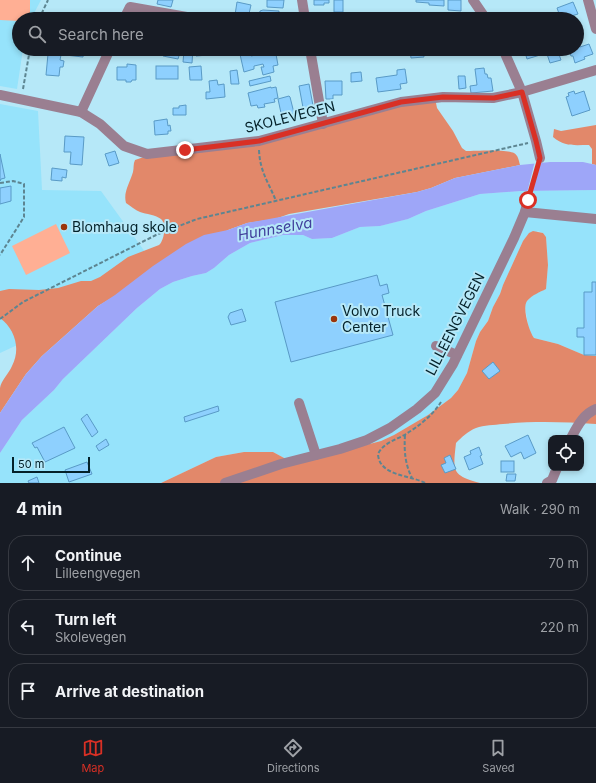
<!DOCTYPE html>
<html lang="en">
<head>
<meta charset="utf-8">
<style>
	:root { --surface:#171b24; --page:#20242c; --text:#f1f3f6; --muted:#9ea1a6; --line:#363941; --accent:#d93025 }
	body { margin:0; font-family:Inter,sans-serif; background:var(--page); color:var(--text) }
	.controls { position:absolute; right:12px; bottom:12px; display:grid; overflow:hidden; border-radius:8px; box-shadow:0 2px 6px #0003 }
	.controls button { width:36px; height:36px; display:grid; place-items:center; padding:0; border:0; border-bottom:1px solid var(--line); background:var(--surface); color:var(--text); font:20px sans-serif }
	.scale { position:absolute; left:12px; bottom:10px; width:78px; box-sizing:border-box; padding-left:4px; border:2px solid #042129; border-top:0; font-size:11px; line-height:14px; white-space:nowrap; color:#042129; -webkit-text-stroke:3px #b6e8f8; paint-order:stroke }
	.stop { position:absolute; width:12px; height:12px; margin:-9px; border:3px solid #d93025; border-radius:50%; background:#fff }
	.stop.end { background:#d93025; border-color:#fff; box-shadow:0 1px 4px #0008 }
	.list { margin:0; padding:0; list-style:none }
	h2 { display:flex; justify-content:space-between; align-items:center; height:52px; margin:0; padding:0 16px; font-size:17px }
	h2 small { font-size:13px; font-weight:400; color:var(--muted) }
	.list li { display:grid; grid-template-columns:26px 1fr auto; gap:12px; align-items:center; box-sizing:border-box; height:56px; margin:0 8px 8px; padding:0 8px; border:1px solid var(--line); border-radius:16px }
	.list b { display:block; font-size:15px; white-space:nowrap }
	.list p { margin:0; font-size:13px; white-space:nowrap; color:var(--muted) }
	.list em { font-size:13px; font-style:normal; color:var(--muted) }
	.icon { flex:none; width:22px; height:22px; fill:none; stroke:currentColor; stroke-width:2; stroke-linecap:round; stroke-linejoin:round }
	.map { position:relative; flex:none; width:596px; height:483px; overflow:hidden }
	.search { position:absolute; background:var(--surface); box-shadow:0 2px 6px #0003; left:12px; right:12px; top:12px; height:44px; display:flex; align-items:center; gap:10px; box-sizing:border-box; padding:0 14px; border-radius:22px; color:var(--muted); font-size:15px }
	.sheet { height:244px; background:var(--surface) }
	nav { display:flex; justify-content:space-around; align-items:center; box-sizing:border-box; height:56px; border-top:1px solid var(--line); background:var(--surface); font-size:11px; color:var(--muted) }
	nav a { display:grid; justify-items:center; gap:2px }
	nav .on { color:var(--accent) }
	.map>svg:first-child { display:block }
</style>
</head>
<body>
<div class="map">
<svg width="596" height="483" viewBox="0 0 596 483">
	<rect width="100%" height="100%" fill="#b6e8f8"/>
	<g fill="#96e3fb">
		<polygon points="0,0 41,0 31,19 19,19 19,49 23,49 17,89 0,86"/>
		<polygon points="0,104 38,111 42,190 101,191 153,263 61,325 0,353"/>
		<polygon points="596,190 596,356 584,355 558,344 534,338 531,334 528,325 525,306 526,302 533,295 546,289 548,265 546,237 543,233 538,231 523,241 503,285 500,294 493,307 488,321 480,332 476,341 467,373 458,390 451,398 428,415 394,435 381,441 362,446 286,459 273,452 244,452 216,457 161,483 0,483 0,453 22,420 54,390 63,379 137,308 160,289 173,282 192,276 206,273 214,268 229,255 250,243 283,235 303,235 312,239 332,238 360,227 380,226 408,219 426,211 480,194 521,191"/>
	</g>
	<g fill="#ffaf94">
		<polygon points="0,0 30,0 30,19 19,19 19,21 0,20"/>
		<polygon points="56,224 70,253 26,275 12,246"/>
	</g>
	<g fill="#e2886a">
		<path d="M435,98l2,10 16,23 9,17 4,3c10,0 40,-2 48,2 4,2 5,8 6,12l-65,13 -24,10 -14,4 -128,22 -14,5 -28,4 -19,7 -130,76 -56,50 -16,18 -26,39c0,-8 0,-17 0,-25 1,-7 9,-15 12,-22 9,-17 3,-37 -12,-48v-27l9,-2 30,1 19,-2 23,-7h10l9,-4 28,-20 31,-12c5,-4 8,-21 2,-26 -5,-4 -15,-5 -21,-7 -5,-2 -9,-6 -14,-9 -3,-11 4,-20 7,-31 1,-4 0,-8 2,-12l9,-3 131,-22z"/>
		<path d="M596,125v40l-4,-1v-15l-3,-4c-15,0 -24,2 -36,-8l1,-8 7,2z"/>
		<path d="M533,231l10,2 3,4 2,28 -2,24c-6,3 -14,6 -19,12 -5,7 2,30 7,37l24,6 26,11 12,1v68c-31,-2 -62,-3 -93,0 -9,1 -19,1 -27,4 -8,3 -15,10 -20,15 -3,28 -5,32 24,40h-319l55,-26 28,-5h29l13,7 76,-13 19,-5 13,-6 34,-20 23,-17 7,-8 9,-17 9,-32 4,-9 8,-11 5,-14 7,-13 3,-9 20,-44 6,-8z"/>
	</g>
	<polygon fill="#9ea6f8" points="550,162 583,162 596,165 596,190 521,191 480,194 426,211 408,219 380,226 360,227 332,238 312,239 303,235 283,235 250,243 229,255 214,268 206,273 192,276 173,282 160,289 137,308 63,379 54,390 22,420 0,453 0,413 26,374 42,356 98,306 115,295 153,266 186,244 204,235 228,230 247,223 417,192 431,188 455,178 520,165"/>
	<polygon fill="#b6e8f8" points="541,160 532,193 527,193 535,161"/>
	<g fill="#8ed0fe" stroke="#599ac6">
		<polygon points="158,0 173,0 171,7 157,4"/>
		<polygon points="267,0 284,0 283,8 267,7"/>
		<polygon points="314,0 329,0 329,3 324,3 324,5 314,5"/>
		<rect x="334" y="0" width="9" height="12"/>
		<polygon points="416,0 444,0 444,6 429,5 429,3 416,2"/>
		<polygon points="448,0 461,0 461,11 448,10"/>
		<polygon points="237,2 251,5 248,18 235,15"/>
		<polygon points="573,2 578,14 561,19 557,8"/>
		<polygon points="263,10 279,11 278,19 259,18 260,11"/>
		<polygon points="79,14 93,17 92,19 78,19"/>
		<polygon points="577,30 580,37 577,38 580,47 589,44 593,54 584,57 585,59 575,63 573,56 571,56 568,49 577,49"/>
		<polygon points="66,49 84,49 83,57 65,55"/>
		<polygon points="164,49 181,49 178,59 163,56"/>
		<polygon points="186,49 193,49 192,63 183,62 184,51 186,51"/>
		<polygon points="195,49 219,49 220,54 196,56"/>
		<polygon points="242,49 250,49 251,56 261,54 261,52 275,49 278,65 273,66 274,72 263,75 261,67 264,67 263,64 254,66 254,69 244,72 239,50"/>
		<polygon points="319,49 334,49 334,50 327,50 327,53 319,53"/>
		<polygon points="370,49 386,49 386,54 371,55"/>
		<polygon points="413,49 428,49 428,50 423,51 424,57 411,58 410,50"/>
		<polygon points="524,49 540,49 538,50 540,55 527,59"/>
		<polygon points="552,49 557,49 561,60 550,63 546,51"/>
		<polygon points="48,54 61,55 60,60 64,61 63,67 60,67 59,76 46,75"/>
		<polygon points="127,64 136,65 136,80 132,80 131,82 126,82 126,80 117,80 117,67 127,67"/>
		<rect x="156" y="66" width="22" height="13"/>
		<polygon points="201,66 202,80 190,80 189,67"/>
		<polygon points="484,68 485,74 487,74 488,78 491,78 493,91 471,93 470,86 477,85 475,69"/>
		<polygon points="405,69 407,83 400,84 401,89 378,92 376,78 397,75 397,70"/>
		<polygon points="237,70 239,84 231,84 230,71"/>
		<polygon points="361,72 362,81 351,82 351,73"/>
		<polygon points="270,76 271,81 250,86 249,81"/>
		<polygon points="458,76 465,76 466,88 459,89"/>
		<polygon points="217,80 218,85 224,84 225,97 206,99 206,92 210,92 209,81"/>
		<polygon points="325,81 342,81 342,95 333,95 333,99 326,99"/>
		<polygon points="309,84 314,111 304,113 299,86"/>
		<polygon points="271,87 271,88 276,87 278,98 274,99 275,102 264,104 265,107 258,108 257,105 251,106 248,93"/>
		<polygon points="574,91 575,94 584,91 590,110 572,116 566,97 569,96 568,93"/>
		<polygon points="289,96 290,97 294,113 288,115 287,111 281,113 278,99"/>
		<polygon points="186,105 186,115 173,115 173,108 179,108 179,106"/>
		<polygon points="167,119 168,126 170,125 171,131 168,131 168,134 155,135 154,121"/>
		<polygon points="65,136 84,137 82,165 70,164 71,152 64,152"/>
		<polygon points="115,151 119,163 109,166 105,154"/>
		<polygon points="0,154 5,178 1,179 0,181"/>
		<polygon points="52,168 67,170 66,178 62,177 62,181 51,180"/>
		<polygon points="11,186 11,201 0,204 0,188"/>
		<polygon points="377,275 380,286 387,284 389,293 382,295 393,335 291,362 275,302"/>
		<polygon points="592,282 596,282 596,355 584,355 584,337 577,337 577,328 584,328 584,292 592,292"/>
		<polygon points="242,309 246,321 231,325 228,317 230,313"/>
		<polygon points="493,362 500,371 489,379 482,371"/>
		<polygon points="218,406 219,411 185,422 184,417"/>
		<polygon points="87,414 98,432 92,437 81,419"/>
		<polygon points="64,427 75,448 45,462 37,447 35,448 32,443"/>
		<polygon points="528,435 536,453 524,459 521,452 511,457 505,446"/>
		<polygon points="106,439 109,445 99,451 96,446"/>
		<polygon points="479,447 482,455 480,456 483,464 469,470 464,457 471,454 470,451"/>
		<polygon points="450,455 456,469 445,473 441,465 446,463 444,458"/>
		<rect x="501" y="461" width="13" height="11"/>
		<polygon points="87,462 92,474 69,482 65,470"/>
		<polygon points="507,474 516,474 515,481 506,481"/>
		<polygon points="37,477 39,483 29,483 28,481"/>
	</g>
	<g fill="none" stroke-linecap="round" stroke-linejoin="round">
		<g stroke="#5d8591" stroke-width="2" stroke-dasharray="4 2" stroke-linecap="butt">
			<polyline points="39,19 48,0"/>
			<polyline points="23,89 30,49"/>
			<path d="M259,150c1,22 9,31 17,51"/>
			<polyline points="0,183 13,181 24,184 24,217 0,255"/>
			<polyline points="530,191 537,167"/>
			<polyline points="0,319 23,302 39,294 156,235 197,219 528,143"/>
			<path d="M405,435c-1,16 0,29 7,43"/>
			<path d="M425,483c-15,-8 -46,-7 -47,-29 5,-11 18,-14 28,-20 13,-8 27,-19 35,-32"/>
		</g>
		<g stroke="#9a7f91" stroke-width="10">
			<polyline points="302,0 305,19"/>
			<polyline points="473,0 486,19"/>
			<polyline points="588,0 596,29"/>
			<polyline points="124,19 130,7 198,19"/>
			<polyline points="457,19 485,18"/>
			<polyline points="310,49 323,124"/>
			<polyline points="503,49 522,92 536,141 540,158"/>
			<polyline points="0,95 81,112 100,124 124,146 147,154 259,141 401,102 443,97 493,98 522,92 596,70"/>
			<polyline points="81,112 110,49"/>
			<polyline points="525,212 596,219"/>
			<polyline points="436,346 457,355"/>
			<polyline points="299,403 316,455"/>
			<path d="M571,438c6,-11 12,-24 25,-29"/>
			<polyline points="225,483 281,464 340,449 367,440 390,428 417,409 435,393 453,364 514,238 525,212 528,200"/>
			<polyline points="547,483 552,480 557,468"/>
		</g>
	</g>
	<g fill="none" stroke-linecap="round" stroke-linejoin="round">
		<polyline stroke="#d93025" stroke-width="5" points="185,150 259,141 401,102 443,97 494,98 522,92 536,141 540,158 528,200"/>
	</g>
	<g fill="#9b350b" stroke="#b6e8f8" stroke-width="1.5">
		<circle cx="64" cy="227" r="4"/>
		<circle cx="334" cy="319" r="4"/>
	</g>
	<g text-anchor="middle" stroke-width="4" stroke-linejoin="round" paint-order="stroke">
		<g font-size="14" fill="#042129" stroke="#b6e8f8">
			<text transform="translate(290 117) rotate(-14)" y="5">SKOLEVEGEN</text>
			<text transform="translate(455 324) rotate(-63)" y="5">LILLEENGVEGEN</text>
		</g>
		<g font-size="14" fill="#042129" stroke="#b6e8f8" text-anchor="start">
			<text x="72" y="232">Blomhaug skole</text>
			<text x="342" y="316">Volvo Truck<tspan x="342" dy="16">Center</tspan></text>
		</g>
		<g font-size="15" font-style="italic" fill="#413f9c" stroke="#b6e8f8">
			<text transform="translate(275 229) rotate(-10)" y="5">Hunnselva</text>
		</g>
	</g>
</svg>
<div class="controls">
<button><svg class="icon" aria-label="locate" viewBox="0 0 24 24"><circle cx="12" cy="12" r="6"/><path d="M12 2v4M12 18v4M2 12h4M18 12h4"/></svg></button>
</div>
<div class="scale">50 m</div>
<div class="stop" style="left:528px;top:200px"></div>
<div class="stop end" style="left:185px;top:150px"></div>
<div class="search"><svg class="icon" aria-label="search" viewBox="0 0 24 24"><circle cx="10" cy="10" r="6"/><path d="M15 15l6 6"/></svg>Search here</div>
</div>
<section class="sheet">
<h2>4 min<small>Walk · 290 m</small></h2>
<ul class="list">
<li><svg class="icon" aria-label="ahead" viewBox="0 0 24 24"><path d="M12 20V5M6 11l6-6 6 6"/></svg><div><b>Continue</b><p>Lilleengvegen</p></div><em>70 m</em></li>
<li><svg class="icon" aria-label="left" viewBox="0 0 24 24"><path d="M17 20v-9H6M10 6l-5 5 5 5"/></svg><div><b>Turn left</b><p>Skolevegen</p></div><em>220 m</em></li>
<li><svg class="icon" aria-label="arrive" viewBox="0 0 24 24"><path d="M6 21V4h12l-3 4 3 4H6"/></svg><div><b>Arrive at destination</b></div></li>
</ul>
</section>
<nav>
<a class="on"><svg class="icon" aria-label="map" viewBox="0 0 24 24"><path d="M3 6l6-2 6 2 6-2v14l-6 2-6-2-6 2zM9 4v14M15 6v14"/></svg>Map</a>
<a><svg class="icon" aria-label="directions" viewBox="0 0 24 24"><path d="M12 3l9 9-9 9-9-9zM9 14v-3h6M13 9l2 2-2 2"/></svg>Directions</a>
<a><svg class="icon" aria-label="saved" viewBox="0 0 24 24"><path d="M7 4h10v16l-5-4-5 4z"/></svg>Saved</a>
</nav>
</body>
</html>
